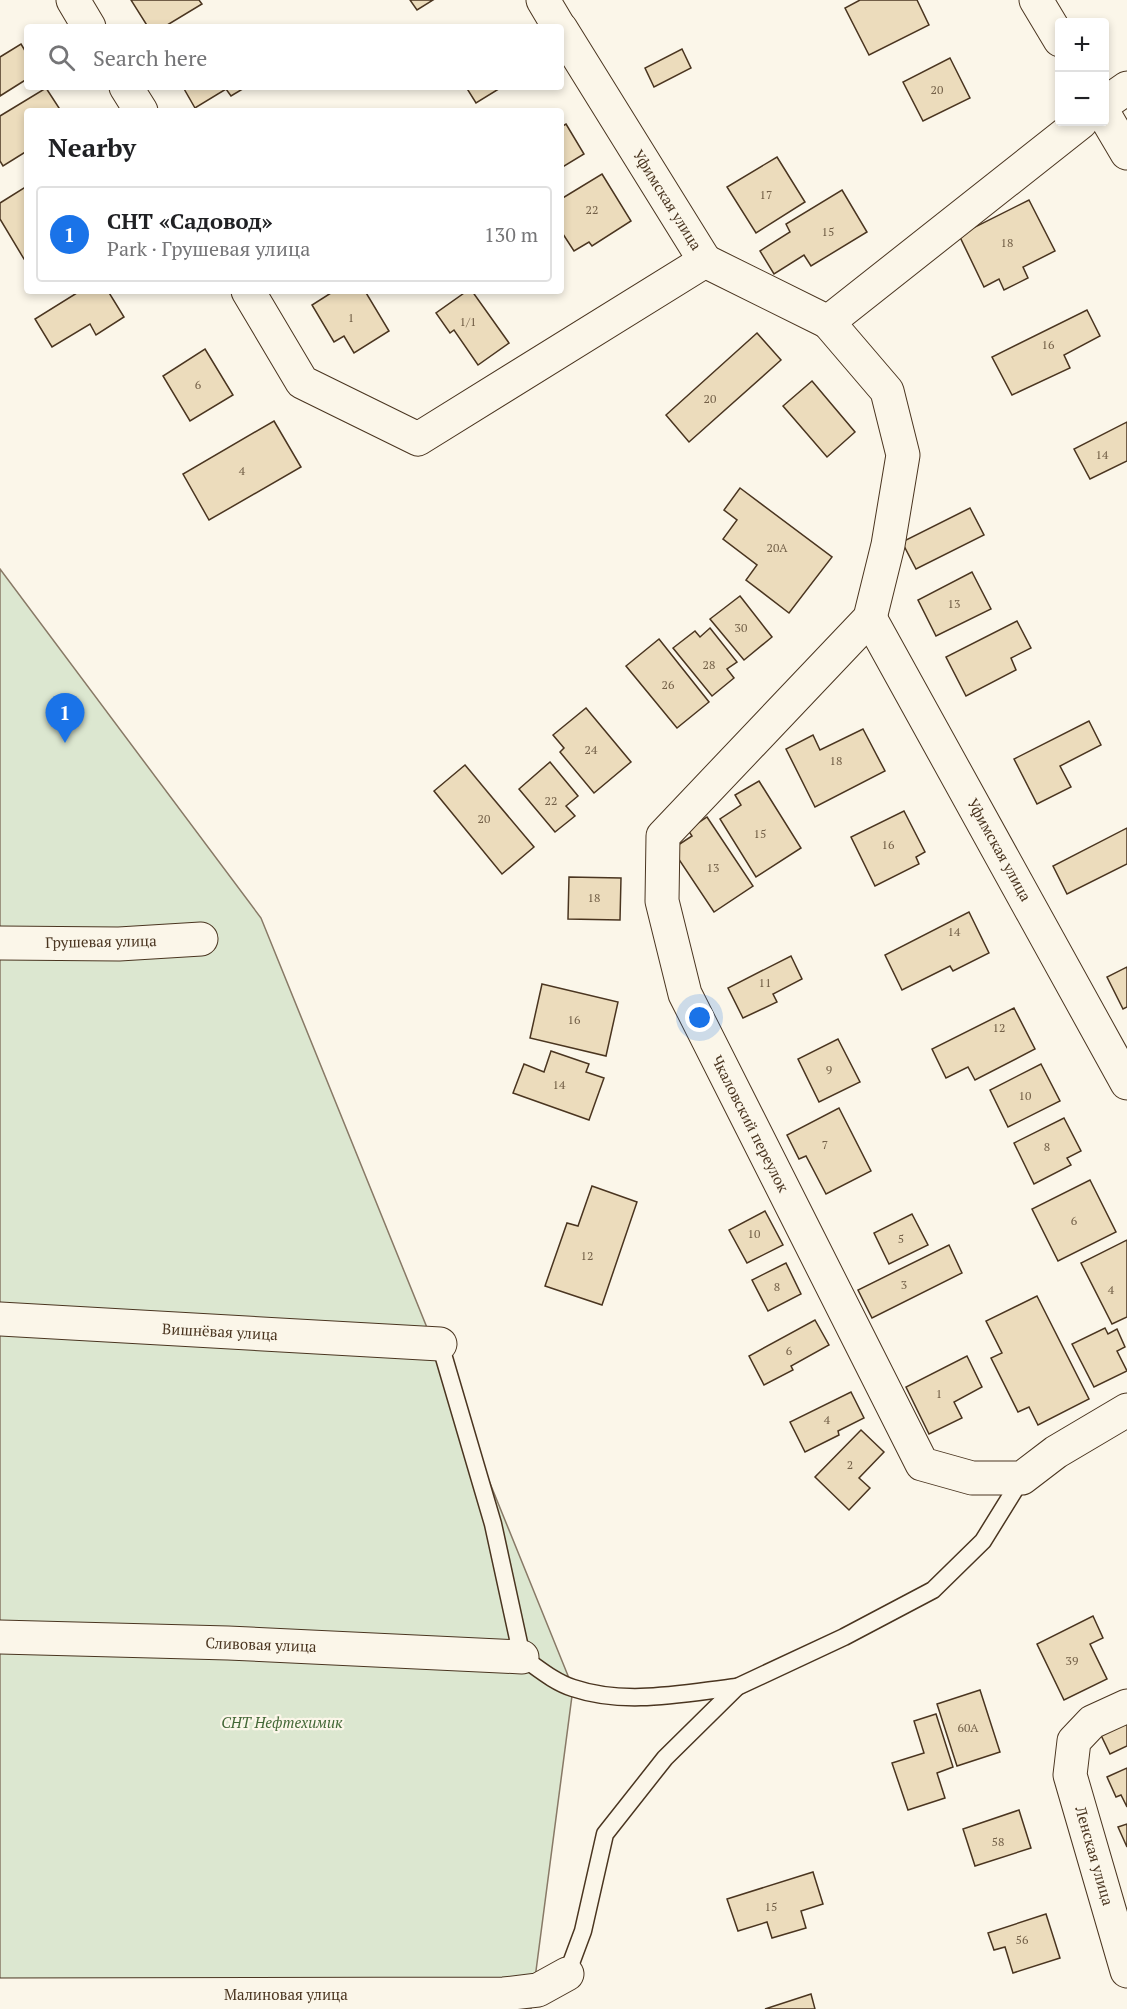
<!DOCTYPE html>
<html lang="en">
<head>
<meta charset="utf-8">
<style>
	:root { --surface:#fff; --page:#f2f2f2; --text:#202124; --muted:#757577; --line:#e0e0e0; --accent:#1a73e8 }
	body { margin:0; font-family:"PT Serif",serif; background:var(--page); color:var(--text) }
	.controls { position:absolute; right:18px; top:18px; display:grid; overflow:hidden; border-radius:6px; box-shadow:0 3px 9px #0003 }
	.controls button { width:54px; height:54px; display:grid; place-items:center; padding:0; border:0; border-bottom:2px solid var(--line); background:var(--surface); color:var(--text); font:30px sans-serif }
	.you { position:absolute; left:700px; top:1018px; width:21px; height:21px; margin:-15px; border:4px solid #fff; border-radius:50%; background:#1a73e8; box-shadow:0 0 0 9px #1a73e833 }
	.badge { display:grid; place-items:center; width:39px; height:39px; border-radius:50%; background:var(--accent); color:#fff; font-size:20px; font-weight:700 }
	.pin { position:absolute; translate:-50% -50px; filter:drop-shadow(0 2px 3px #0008) }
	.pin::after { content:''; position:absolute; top:32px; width:21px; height:18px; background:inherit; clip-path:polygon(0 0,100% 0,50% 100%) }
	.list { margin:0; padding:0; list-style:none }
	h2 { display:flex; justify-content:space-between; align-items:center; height:78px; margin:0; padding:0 24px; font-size:26px }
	h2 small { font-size:20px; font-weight:400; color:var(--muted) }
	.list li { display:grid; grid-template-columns:39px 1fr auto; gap:18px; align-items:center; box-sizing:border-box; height:96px; margin:0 12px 12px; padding:0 12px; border:2px solid var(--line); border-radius:6px }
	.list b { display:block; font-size:22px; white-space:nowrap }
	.list p { margin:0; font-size:20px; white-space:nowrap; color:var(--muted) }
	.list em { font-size:20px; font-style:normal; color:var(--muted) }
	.icon { flex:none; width:33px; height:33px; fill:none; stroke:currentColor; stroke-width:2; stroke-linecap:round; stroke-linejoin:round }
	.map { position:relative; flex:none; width:1127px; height:2009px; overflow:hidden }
	.search { position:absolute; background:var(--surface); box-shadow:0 3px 9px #0003; left:24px; top:24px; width:540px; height:66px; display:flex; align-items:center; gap:15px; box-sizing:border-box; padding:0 21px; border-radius:6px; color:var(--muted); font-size:22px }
	.panel { position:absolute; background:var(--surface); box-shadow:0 3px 9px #0003; left:24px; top:108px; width:540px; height:186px; border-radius:6px }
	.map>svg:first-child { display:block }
</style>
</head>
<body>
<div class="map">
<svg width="1127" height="2009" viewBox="0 0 1127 2009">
	<rect width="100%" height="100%" fill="#fbf6e9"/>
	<polygon fill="#dce7d0" stroke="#887966" stroke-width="1.5" points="0,569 261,918 573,1688 531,2009 0,2009"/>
	<g fill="#ecdcbc" stroke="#4a3520" stroke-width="1.5">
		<polygon points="131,0 199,0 202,4 164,27 148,27"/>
		<polygon points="410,0 433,0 417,10"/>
		<polygon points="860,0 917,0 929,25 869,55 845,8"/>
		<polygon points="21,44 27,54 27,79 0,96 0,57"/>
		<polygon points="682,49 691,68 654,87 645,68"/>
		<polygon points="950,58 970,98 923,121 903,82"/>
		<polygon points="183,87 246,87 231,96 226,89 195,108"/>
		<polygon points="466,87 502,87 476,103"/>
		<polygon points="46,88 61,111 27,111 27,151 3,166 0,161 0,116"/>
		<polygon points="566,124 584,154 561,168 561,127"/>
		<polygon points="777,157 805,202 756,233 727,187"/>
		<polygon points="602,174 631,221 592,246 589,242 574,251 561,231 561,199"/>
		<polygon points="27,186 27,257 24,259 0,219 0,203"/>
		<polygon points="842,190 867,232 811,266 804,255 774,274 760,251 790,232 786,224"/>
		<polygon points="1029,200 1055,251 1023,267 1028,278 1004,290 999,279 984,287 959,235"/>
		<polygon points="80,291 108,291 124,317 96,335 90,324 52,347 35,319"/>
		<polygon points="334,291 365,291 389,331 354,353 344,336 334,342 312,305"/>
		<polygon points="467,291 472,291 509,343 478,365 454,330 450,333 436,313"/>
		<polygon points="1087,310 1100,336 1064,355 1070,368 1012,395 992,357"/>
		<polygon points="757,333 781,360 689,442 666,415"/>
		<polygon points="205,349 233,395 190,421 163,376"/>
		<polygon points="812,381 855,432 827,457 783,406"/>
		<polygon points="274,421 301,467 209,520 183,474"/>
		<polygon points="1127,422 1127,461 1090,479 1074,449"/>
		<polygon points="740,488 832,557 789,613 746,580 757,565 723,539 737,520 724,510"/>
		<polygon points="970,508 984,535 916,569 902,542"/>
		<polygon points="972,572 991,609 936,636 918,600"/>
		<polygon points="740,596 772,637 744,660 710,619"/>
		<polygon points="1017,621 1031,648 1011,658 1016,670 966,696 946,657"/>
		<polygon points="710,628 737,662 727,669 734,678 712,696 673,648 695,631 700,637"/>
		<polygon points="659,639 709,702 677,728 626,666"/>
		<polygon points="586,708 631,762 594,793 560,752 564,748 553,735"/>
		<polygon points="1089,721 1101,745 1060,766 1071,787 1037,804 1014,759"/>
		<polygon points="863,729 885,771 815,807 786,749 813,735 820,750"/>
		<polygon points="550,762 578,796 566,806 575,816 555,832 519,789"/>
		<polygon points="465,765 534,847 502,874 434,791"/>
		<polygon points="759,781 801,848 756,877 720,819 741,805 735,795"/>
		<polygon points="904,811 925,852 916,857 919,864 875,886 851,837"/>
		<polygon points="707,817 753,886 714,912 672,849 692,836 688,830"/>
		<polygon points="1127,828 1127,864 1067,894 1053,866"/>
		<polygon points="569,877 621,878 620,920 568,919"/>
		<polygon points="969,912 989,953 953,971 950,966 902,990 885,955"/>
		<polygon points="791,956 802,979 773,994 777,1002 743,1018 728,988"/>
		<polygon points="1127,967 1127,1007 1123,1009 1107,977"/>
		<polygon points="542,984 618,1002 606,1056 530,1038"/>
		<polygon points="1014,1008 1035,1049 975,1080 968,1067 946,1078 932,1049"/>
		<polygon points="838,1039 860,1082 819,1102 798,1059"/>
		<polygon points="551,1051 589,1064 586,1072 604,1078 589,1120 513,1093 524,1064 544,1072"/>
		<polygon points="1041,1064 1060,1101 1008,1127 990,1090"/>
		<polygon points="839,1108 871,1171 826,1194 806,1156 799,1159 787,1135"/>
		<polygon points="1064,1118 1081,1151 1067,1158 1071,1165 1034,1184 1014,1143"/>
		<polygon points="1090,1180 1116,1232 1058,1261 1032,1209"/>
		<polygon points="592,1186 637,1202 602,1305 545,1286 567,1223 578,1226"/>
		<polygon points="765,1211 783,1245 747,1263 729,1230"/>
		<polygon points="912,1214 928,1245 889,1264 874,1233"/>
		<polygon points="1127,1240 1127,1317 1112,1324 1081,1263"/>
		<polygon points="949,1245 962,1273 872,1318 858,1290"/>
		<polygon points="786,1263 801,1294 768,1311 752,1280"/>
		<polygon points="1037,1296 1089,1399 1038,1425 1029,1407 1018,1412 991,1358 1002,1353 986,1321"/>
		<polygon points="815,1320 829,1345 791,1366 793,1370 764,1385 749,1356"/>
		<polygon points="1105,1328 1108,1334 1117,1329 1125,1347 1117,1351 1127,1371 1094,1387 1072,1344"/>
		<polygon points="967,1356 982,1387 954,1402 962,1418 929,1434 906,1387"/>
		<polygon points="851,1392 864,1418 838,1431 839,1435 805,1452 790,1422"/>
		<polygon points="861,1430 884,1452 859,1478 870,1488 849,1510 815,1477"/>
		<polygon points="1093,1616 1103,1638 1090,1644 1107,1679 1064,1700 1037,1644"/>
		<polygon points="980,1690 1000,1752 957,1766 937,1704"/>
		<polygon points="936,1714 953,1767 937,1773 945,1798 908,1810 892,1763 924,1753 914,1721"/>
		<polygon points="1127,1717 1127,1746 1110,1754 1099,1731"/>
		<polygon points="1127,1768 1127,1807 1121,1795 1116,1797 1107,1777"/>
		<polygon points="1019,1810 1031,1848 975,1866 963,1829"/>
		<polygon points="1127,1824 1127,1847 1118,1827"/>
		<polygon points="813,1872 823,1904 801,1911 806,1928 772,1938 767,1922 738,1931 727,1899"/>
		<polygon points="1046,1914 1060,1958 1013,1973 1005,1947 994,1950 988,1933"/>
		<polygon points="811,1994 815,2009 765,2009"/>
	</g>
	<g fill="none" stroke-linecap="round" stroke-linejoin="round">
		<g stroke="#4a3520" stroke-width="19">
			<g id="service">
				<path d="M440,1344l53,180 29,133c16,11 32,25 51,31 53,18 111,5 164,-1"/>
				<polyline points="567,1974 583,1931 605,1834 665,1758 737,1687 844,1637 933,1590 983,1541 1022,1478"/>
			</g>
		</g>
		<g stroke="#4a3520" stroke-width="35">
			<g id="minor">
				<polyline points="73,0 89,27"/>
				<polyline points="543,0 559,27"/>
				<polyline points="1036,0 1060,40"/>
				<polyline points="126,87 141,111"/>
				<polyline points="1104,104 1127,88"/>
				<polyline points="1104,114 1127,153"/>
				<polyline points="705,261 828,322 1081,122"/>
				<polyline points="248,291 302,382 418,439 705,261 561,29"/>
				<polyline points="828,322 887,391 903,455 888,545 870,618 663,836 662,901 685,994 922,1464 972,1478 1022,1478 1056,1452 1127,1410"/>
				<polyline points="870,618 1127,1083"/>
				<polyline points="0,943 119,944 201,939"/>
				<polyline points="0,1319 440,1344"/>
				<polyline points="0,1637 228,1643 522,1657"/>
				<polyline points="1127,1706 1092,1722 1074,1741 1070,1775 1127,1971"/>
				<polyline points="0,1995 504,1994 538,1990 567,1974"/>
			</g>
		</g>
		<use href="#service" stroke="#fbf6e9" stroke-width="16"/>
		<use href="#minor" stroke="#fbf6e9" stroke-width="33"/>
	</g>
	<g text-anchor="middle" stroke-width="4.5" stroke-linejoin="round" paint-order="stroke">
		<g font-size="12" fill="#725f47">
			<text x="937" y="94">20</text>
			<text x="766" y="199">17</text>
			<text x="592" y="214">22</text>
			<text x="828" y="236">15</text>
			<text x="1007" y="247">18</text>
			<text x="351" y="322">1</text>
			<text x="468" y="326">1/1</text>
			<text x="1048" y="349">16</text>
			<text x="198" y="389">6</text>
			<text x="710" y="403">20</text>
			<text x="1102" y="459">14</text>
			<text x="242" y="475">4</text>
			<text x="777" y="552">20А</text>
			<text x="954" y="608">13</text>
			<text x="741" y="632">30</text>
			<text x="709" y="669">28</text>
			<text x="668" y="689">26</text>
			<text x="591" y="754">24</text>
			<text x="836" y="765">18</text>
			<text x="551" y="805">22</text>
			<text x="484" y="823">20</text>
			<text x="760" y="838">15</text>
			<text x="888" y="849">16</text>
			<text x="713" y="872">13</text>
			<text x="594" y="902">18</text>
			<text x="954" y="936">14</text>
			<text x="765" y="987">11</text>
			<text x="574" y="1024">16</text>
			<text x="999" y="1032">12</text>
			<text x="829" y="1074">9</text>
			<text x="559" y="1089">14</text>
			<text x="1025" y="1100">10</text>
			<text x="825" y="1149">7</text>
			<text x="1047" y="1151">8</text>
			<text x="1074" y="1225">6</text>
			<text x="754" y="1238">10</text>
			<text x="901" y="1243">5</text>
			<text x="587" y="1260">12</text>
			<text x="904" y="1289">3</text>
			<text x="777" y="1291">8</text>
			<text x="1111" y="1294">4</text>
			<text x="789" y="1355">6</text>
			<text x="939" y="1398">1</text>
			<text x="827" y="1424">4</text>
			<text x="850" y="1469">2</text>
			<text x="1072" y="1665">39</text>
			<text x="968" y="1732">60А</text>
			<text x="998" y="1846">58</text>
			<text x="771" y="1911">15</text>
			<text x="1022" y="1944">56</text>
		</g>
		<g font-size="15" fill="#4a3520" stroke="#fbf6e9">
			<text transform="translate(667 200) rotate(58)" y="5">Уфимская улица</text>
			<text transform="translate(999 850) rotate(61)" y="5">Уфимская улица</text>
			<text transform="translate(101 942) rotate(-1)" y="5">Грушевая улица</text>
			<text transform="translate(750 1124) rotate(63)" y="5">Чкаловский переулок</text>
			<text transform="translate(220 1332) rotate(3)" y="5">Вишнёвая улица</text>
			<text transform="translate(261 1645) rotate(2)" y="5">Сливовая улица</text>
			<text transform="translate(1094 1856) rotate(74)" y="5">Ленская улица</text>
			<text x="286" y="2000">Малиновая улица</text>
		</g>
		<g font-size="15" font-style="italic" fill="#436837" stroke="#fbf6e9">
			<text x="282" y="1728">СНТ Нефтехимик</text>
		</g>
	</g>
</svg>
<div class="controls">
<button>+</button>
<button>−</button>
</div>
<div class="you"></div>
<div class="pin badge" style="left:65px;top:743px">1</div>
<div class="search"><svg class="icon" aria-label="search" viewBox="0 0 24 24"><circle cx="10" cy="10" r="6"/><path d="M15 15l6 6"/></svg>Search here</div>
<section class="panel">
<h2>Nearby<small></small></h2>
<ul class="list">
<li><span class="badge">1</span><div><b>СНТ «Садовод»</b><p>Park · Грушевая улица</p></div><em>130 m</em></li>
</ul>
</section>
</div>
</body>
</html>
